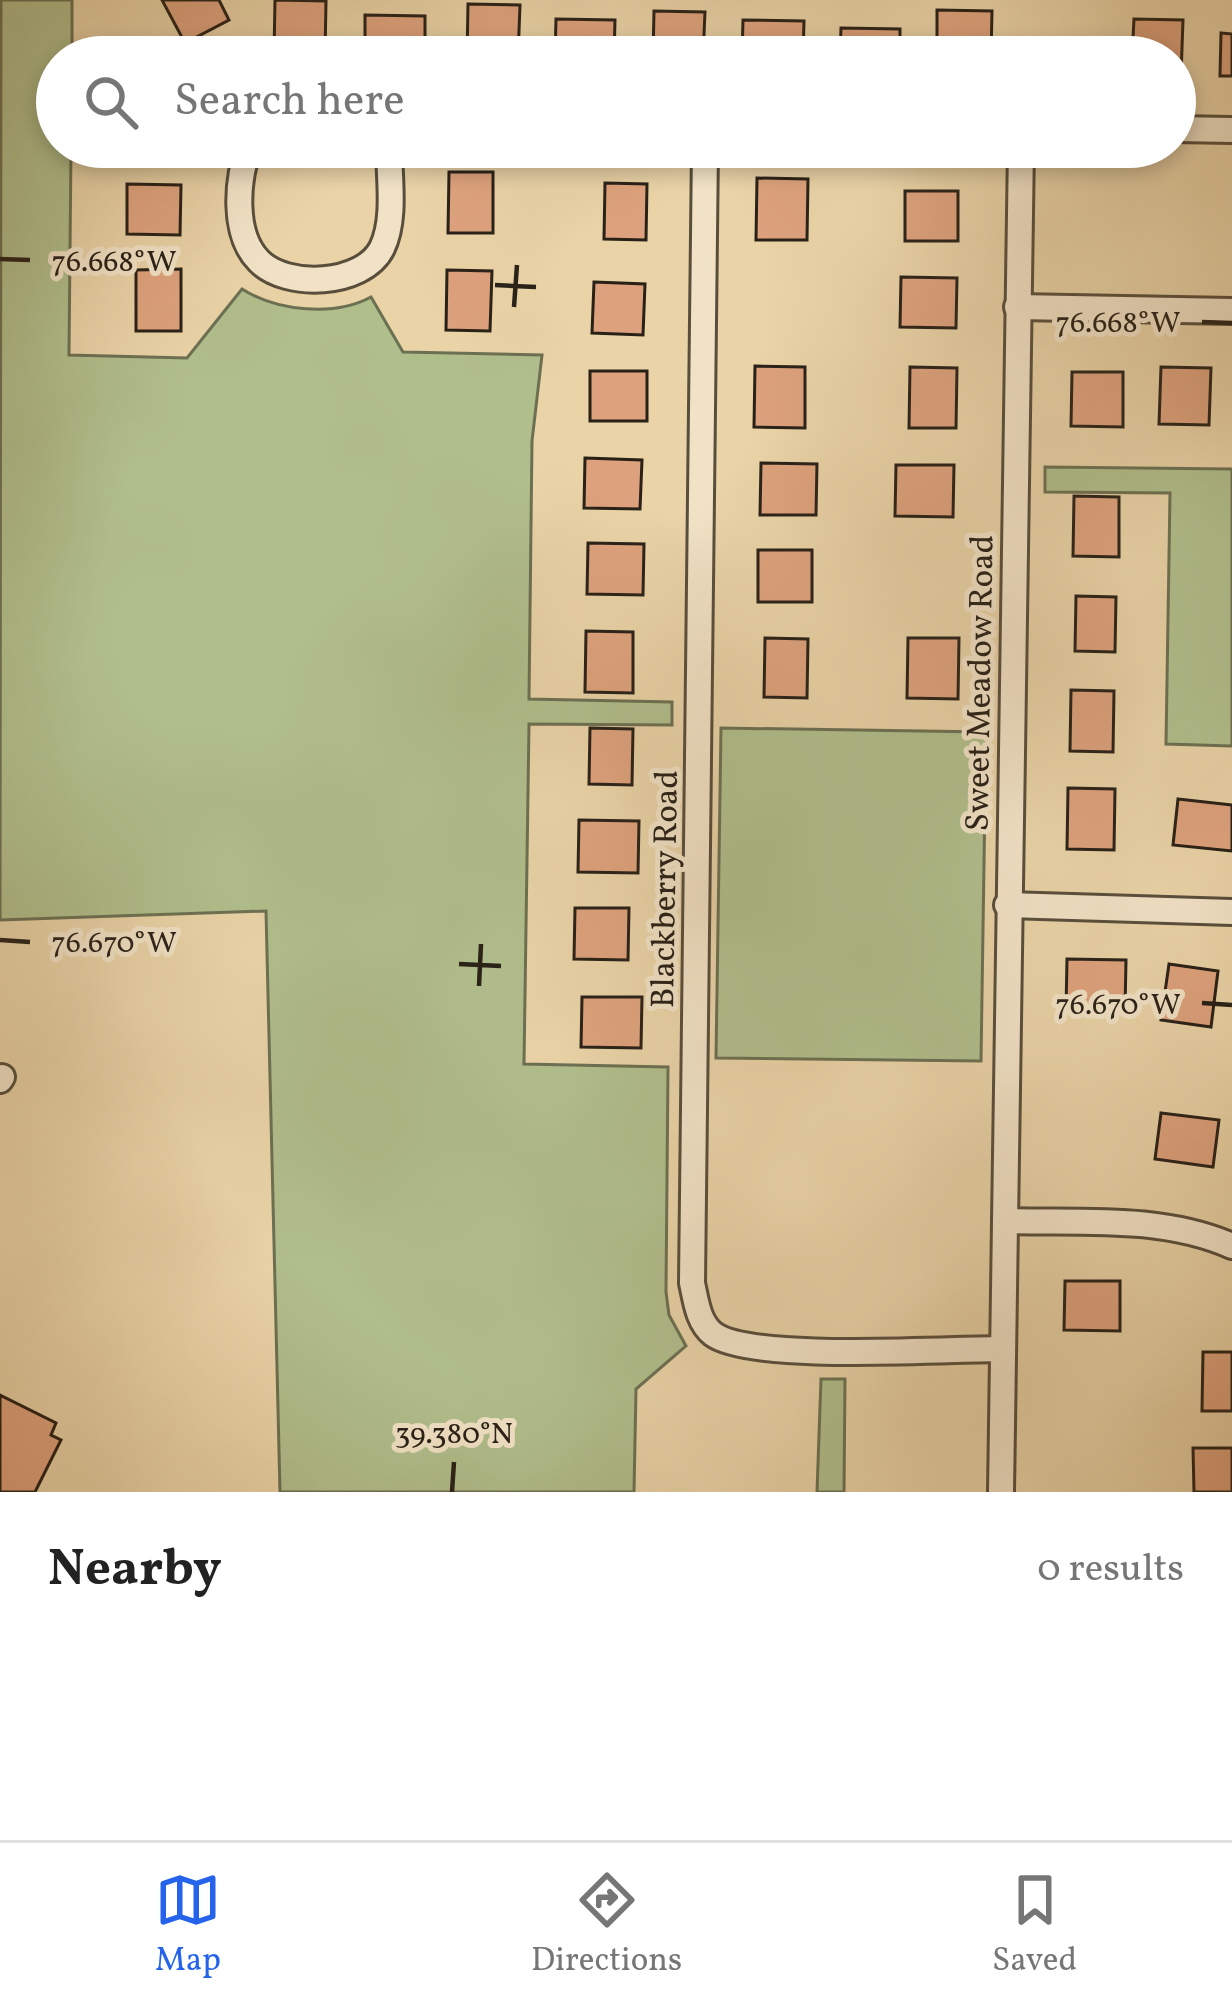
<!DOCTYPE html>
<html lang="en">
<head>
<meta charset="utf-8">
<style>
	:root { --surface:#fff; --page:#f2f2f2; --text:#222; --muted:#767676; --line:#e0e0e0; --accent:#2563eb }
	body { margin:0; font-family:Vollkorn,serif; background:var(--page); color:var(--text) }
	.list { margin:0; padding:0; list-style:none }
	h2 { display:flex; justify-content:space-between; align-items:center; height:156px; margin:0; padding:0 48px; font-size:51px }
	h2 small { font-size:39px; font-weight:400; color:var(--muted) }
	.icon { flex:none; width:66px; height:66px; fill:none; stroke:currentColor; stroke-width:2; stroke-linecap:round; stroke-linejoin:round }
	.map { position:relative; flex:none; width:1232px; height:1492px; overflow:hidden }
	.search { position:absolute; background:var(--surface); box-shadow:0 6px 18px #0003; left:36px; right:36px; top:36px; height:132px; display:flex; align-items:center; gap:30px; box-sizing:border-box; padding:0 42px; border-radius:66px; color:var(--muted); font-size:45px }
	.sheet { height:348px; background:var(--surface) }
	nav { display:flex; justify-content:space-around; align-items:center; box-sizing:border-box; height:168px; border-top:3px solid var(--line); background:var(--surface); font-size:33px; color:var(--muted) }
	nav a { display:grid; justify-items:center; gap:6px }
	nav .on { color:var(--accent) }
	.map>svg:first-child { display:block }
</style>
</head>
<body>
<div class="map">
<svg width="1232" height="1492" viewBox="0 0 1232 1492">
	<rect width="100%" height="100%" fill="#e9d3a7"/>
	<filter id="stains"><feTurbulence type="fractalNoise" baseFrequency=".00167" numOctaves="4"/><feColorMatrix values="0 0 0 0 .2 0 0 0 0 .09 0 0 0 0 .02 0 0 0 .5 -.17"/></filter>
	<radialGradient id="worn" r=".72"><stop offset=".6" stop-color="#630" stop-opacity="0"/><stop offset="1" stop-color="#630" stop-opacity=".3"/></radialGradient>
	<g fill="#b0be8c" stroke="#6c7052" stroke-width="3">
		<path d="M1,0h71v57h-15v90h14l-2,208 118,3 55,-69c35,22 92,28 129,8l32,55 139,3 -10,86 -3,258 143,3v23l-143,-1 -5,340 144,3 -2,225 3,23 17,31 -50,43 -2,103h-354l-14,-581 -266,9z"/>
		<polygon points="1045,467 1232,469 1232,746 1166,744 1170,493 1045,492"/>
		<polygon points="721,728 986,732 981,1061 716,1058"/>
		<polygon points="821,1379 845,1379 844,1492 817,1492"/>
	</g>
	<g fill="#dda27d" stroke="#292118" stroke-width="3">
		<polygon points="162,0 219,0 229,20 185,43"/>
		<polygon points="275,0 326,1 325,56 274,55"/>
		<polygon points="468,4 520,5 518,57 467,57"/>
		<polygon points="937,10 992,11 991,57 937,57"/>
		<polygon points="654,11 705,12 703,57 653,57"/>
		<polygon points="365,15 425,16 425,57 365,57"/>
		<polygon points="556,19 615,20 614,57 555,57"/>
		<polygon points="1134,19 1183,20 1181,76 1175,76 1175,57 1132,57"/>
		<polygon points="743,20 804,21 803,57 742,57"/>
		<polygon points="841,28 900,29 900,57 840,57"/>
		<polygon points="1221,33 1232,34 1232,76 1220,76"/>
		<polygon points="449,172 493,172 493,233 448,233"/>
		<polygon points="757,178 808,179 807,240 756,240"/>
		<polygon points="605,183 647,184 646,240 604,239"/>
		<polygon points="127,184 181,185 180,235 127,234"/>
		<rect x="905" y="191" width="53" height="50"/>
		<polygon points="181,269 181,331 136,331 136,270"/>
		<polygon points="447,270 492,271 490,331 446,330"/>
		<polygon points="901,277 957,278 956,328 900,327"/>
		<polygon points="594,282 645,284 643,335 592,333"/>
		<polygon points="755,366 805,367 805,428 754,427"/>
		<polygon points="910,367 957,368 956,428 909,428"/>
		<polygon points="1161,367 1211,368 1209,425 1159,424"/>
		<rect x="590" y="371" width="57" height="50"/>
		<polygon points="1072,372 1123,372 1123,427 1071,426"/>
		<polygon points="585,458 642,460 640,509 584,508"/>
		<polygon points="761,463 817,464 816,515 760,515"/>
		<polygon points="896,465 954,465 953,517 895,516"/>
		<polygon points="1074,496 1119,497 1119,557 1073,556"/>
		<polygon points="588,543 644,544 643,595 587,594"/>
		<rect x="758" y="550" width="54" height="52"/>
		<polygon points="1076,596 1116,597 1115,652 1075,651"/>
		<polygon points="586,631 633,632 633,693 585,692"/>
		<polygon points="765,638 808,639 807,698 764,697"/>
		<polygon points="908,638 959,638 958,699 907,698"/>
		<polygon points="1071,690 1114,691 1113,752 1070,751"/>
		<polygon points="590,728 633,729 632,785 589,784"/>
		<polygon points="1068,788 1115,789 1114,850 1067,849"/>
		<polygon points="1178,799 1232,805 1232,851 1173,845"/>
		<polygon points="579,820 639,821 638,873 578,872"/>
		<polygon points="575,908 629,908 628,960 574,959"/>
		<polygon points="1067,959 1126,960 1125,1011 1066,1010"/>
		<polygon points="1169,964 1218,971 1211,1027 1161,1020"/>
		<polygon points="582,997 642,997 641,1048 581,1047"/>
		<polygon points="1161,1113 1219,1120 1213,1167 1155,1159"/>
		<polygon points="1065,1281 1120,1281 1120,1331 1064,1330"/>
		<polygon points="1203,1352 1232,1352 1232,1411 1202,1411"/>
		<polygon points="0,1395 56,1423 51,1435 61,1440 35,1492 0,1492"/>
		<polygon points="1193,1448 1232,1448 1232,1492 1194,1492"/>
	</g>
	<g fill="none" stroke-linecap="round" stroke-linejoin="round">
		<g stroke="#594e3c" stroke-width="30">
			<g id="street">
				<polyline points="1175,129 1232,130"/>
				<path d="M249,147c-12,32 -17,87 10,114 27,28 104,25 123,-13 14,-29 7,-70 7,-101"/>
				<path d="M705,147l-13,1136c4,18 6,39 21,51 37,28 233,15 289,15"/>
				<polyline points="1017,307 1232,311"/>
				<polyline points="1007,905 1232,912"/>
				<polyline points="0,1080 2,1077"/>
				<path d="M1005,1221c76,2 156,-6 227,25"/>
				<polyline points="1001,1492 1021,147"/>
			</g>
		</g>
		<use href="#street" stroke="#f1e2c6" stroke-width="24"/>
	</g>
	<path fill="none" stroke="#292118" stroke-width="4.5" d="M0,259l30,1M495,285l41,2M514,307l3,-42M1202,322l30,1M0,940l30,2M459,964l42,2M479,986l2,-42M1202,1003l30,2M452,1492l2,-30"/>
	<g text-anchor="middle" stroke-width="10" stroke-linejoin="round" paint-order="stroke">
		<g font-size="33" fill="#292118" stroke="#f1e2c6">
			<text transform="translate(978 683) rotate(-89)" y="12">Sweet Meadow Road</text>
			<text transform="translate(663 889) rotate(-89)" y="12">Blackberry Road</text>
		</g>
	</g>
	<g font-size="30" text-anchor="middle" fill="#292118" stroke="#f1e2c6" stroke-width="10" stroke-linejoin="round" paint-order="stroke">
		<text x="114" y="271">76.668°W</text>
		<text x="1118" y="332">76.668°W</text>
		<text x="114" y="952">76.670°W</text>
		<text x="1118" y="1014">76.670°W</text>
		<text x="454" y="1443">39.380°N</text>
	</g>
	<rect width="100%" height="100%" filter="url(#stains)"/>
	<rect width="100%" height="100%" fill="url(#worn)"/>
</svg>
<div class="search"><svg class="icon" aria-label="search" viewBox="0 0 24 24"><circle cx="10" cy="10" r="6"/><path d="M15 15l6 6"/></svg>Search here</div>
</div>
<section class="sheet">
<h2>Nearby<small>0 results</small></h2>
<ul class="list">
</ul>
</section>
<nav>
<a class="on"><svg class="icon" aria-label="map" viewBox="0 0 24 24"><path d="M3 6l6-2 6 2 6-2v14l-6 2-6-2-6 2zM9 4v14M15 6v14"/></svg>Map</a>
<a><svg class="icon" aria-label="directions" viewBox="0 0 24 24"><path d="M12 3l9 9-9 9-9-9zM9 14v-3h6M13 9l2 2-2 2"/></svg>Directions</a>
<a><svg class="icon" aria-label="saved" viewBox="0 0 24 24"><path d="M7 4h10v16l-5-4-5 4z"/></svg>Saved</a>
</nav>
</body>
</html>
